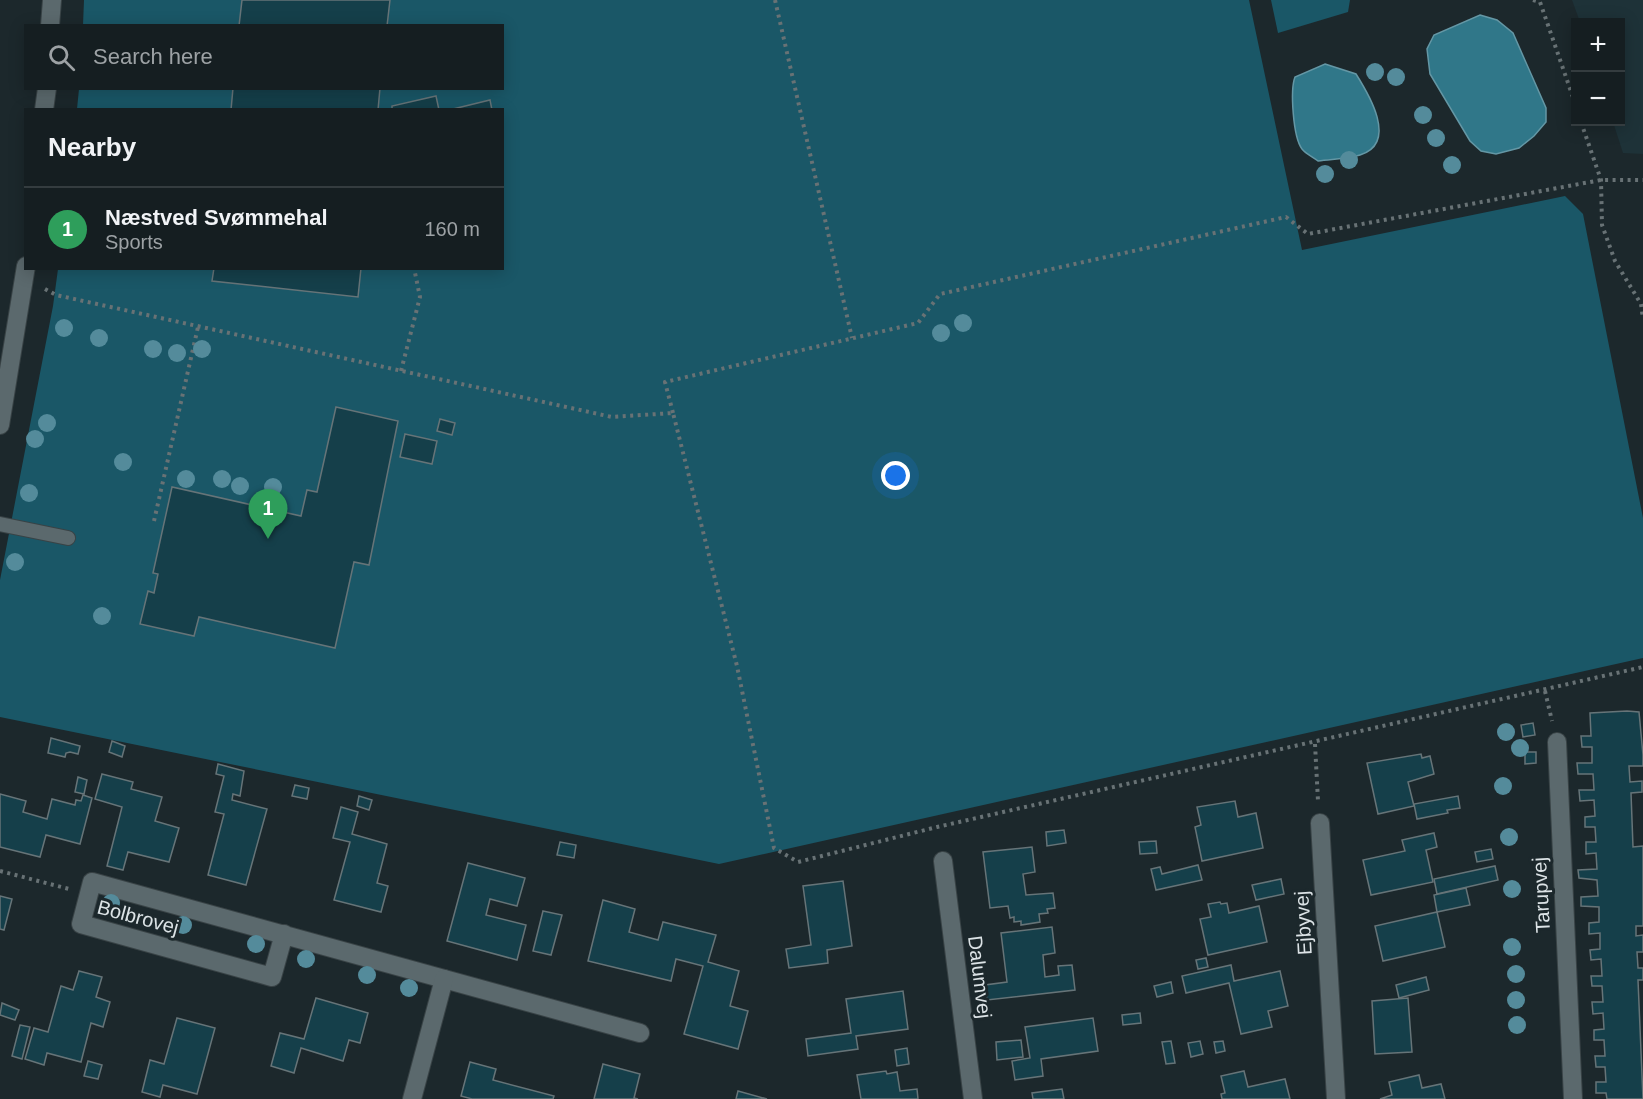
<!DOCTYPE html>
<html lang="en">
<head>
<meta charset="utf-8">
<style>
	:root { --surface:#151e21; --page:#1e272a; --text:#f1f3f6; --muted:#9da2a5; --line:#343c3f; --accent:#f39aaa }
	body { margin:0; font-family:Helvetica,sans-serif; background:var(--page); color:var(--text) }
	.controls { position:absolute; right:18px; top:18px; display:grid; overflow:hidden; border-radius:0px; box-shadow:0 3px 15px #0003 }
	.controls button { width:54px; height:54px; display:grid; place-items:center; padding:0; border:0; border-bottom:2px solid var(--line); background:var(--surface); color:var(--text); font:30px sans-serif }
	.you { position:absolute; left:896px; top:476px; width:21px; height:21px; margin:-15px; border:4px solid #fff; border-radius:50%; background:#1a73e8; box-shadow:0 0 0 9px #1a73e833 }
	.badge { display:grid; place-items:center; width:39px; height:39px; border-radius:50%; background:var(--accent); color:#fff; font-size:20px; font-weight:700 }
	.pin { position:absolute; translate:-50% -50px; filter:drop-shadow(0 2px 3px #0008) }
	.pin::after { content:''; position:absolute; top:32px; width:21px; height:18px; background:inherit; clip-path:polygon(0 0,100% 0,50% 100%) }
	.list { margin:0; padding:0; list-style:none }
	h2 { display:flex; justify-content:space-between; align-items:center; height:78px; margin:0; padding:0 24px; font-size:26px }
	h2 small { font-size:20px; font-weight:400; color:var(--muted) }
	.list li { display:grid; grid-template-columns:39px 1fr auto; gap:18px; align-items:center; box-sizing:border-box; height:84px; padding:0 24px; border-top:2px solid var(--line) }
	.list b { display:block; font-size:22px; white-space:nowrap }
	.list p { margin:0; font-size:20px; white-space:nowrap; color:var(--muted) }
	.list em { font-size:20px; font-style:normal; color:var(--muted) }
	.icon { flex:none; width:33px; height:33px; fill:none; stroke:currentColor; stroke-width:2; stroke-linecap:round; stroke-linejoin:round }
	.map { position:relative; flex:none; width:1643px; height:1099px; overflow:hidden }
	.search { position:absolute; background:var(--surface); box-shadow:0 3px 15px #0003; left:24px; top:24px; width:480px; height:66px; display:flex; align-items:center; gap:15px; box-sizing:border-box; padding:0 21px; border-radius:0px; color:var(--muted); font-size:22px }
	.panel { position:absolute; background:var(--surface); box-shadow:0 3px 15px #0003; left:24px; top:108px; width:480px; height:162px; border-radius:0px }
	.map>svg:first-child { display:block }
</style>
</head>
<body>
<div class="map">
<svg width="1643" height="1099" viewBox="0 0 1643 1099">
	<rect width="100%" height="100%" fill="#1c282c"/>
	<polygon fill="#1e3238" points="1572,0 1643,0 1643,154 1623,153 1613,122 1620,122 1620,22 1580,22"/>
	<g fill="#1a5767">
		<polygon points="84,0 1249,0 1302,250 1565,196 1583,214 1643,518 1643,658 719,864 0,717 0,580 53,306 58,269 502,268 502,110 77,109 79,89 502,88 502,26 83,25"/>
		<polygon points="1271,0 1350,0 1348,12 1278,33"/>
	</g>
	<g fill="#307789" stroke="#6497a5" stroke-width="1.5">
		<polygon points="1480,15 1497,20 1513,33 1546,108 1546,122 1534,136 1519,148 1496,154 1481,151 1470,141 1430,74 1427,49 1434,35"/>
		<path d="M1325,64l31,10c12,19 43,69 4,81 -13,4 -28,4 -42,6 -5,-4 -12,-7 -16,-12 -9,-12 -12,-59 -7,-72z"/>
	</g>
	<g fill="#153f4a" stroke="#667478" stroke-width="1.5">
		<polygon points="242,0 390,0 387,26 239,26"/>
		<polygon points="233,88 380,88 378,110 231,110"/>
		<polygon points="436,96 439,110 392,110 392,106"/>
		<polygon points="490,100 492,110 449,110"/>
		<polygon points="214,268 361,268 358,297 212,281"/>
		<polygon points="336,407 398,421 369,565 354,562 335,648 199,617 194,636 140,624 148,591 154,593 158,574 153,573 172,487 301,516 307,490 317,492"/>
		<polygon points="440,419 455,423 452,435 437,431"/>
		<polygon points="405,434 437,441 432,464 400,457"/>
		<polygon points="1627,711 1639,712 1643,755 1643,766 1629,766 1630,782 1642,781 1642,792 1631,793 1633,847 1643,846 1643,926 1636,926 1636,936 1643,935 1643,952 1637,952 1638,968 1643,968 1643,980 1638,980 1643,1099 1607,1099 1606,1093 1596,1093 1596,1082 1606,1082 1605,1067 1596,1067 1595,1056 1605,1056 1604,1040 1594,1040 1594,1030 1604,1029 1603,1013 1593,1014 1592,1002 1603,1002 1602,986 1592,986 1591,976 1602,976 1601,959 1591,960 1590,950 1600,949 1600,933 1589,934 1589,923 1599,922 1599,907 1581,906 1581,897 1598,896 1597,880 1579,878 1578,870 1597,869 1596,853 1586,854 1586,842 1596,842 1595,827 1585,827 1585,817 1595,816 1594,800 1580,801 1579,790 1594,790 1593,774 1578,774 1577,763 1592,763 1592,747 1582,747 1581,736 1591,736 1590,713"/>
		<polygon points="1533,723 1535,735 1523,737 1521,725"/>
		<polygon points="51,738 80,746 78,754 70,752 66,753 65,757 48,753"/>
		<polygon points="112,741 125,746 122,757 109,752"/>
		<polygon points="1525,752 1536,752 1536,763 1525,764"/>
		<polygon points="1421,754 1422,758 1430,756 1434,774 1408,782 1414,806 1378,814 1367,763"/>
		<polygon points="218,764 244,771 240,796 233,794 232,800 267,809 246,885 208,875 224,814 215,812 224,776 216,774"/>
		<polygon points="102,774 133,782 131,789 162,797 155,821 179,828 169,862 128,852 123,870 107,866 122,807 95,799"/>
		<polygon points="78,777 87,780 84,794 75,792"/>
		<polygon points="295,785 309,788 307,799 292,796"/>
		<polygon points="0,794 26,801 23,812 47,819 52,799 75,805 76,800 81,801 83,795 92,798 80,844 46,835 40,857 0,847"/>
		<polygon points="359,796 372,800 369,810 357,806"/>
		<polygon points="1458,796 1460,808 1447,810 1448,813 1417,819 1414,804"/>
		<polygon points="1235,801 1238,817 1256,813 1263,848 1202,861 1195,827 1201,825 1197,807"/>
		<polygon points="341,807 358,812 352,834 387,844 377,883 388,886 381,912 334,900 350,842 333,838"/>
		<polygon points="1064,830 1066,843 1047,846 1046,832"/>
		<polygon points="1434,833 1437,847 1426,850 1433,882 1371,895 1363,860 1405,851 1402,840"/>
		<polygon points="1156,841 1157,853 1140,854 1139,842"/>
		<polygon points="560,842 576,845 574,858 557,855"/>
		<polygon points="1032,847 1035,872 1023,874 1026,895 1053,893 1055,908 1047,909 1048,913 1039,914 1040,922 1021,925 1021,921 1014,922 1014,917 1010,918 1008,906 990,908 983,852"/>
		<polygon points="1491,849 1493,859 1477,862 1475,852"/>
		<polygon points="468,863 525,878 517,906 490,899 486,915 526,925 517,960 447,941"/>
		<polygon points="1198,865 1202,880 1156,890 1151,869 1160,867 1162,874"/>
		<polygon points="1495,866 1498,880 1437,894 1434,879"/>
		<polygon points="1281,879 1284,894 1256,900 1252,885"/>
		<polygon points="843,881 852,946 827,950 828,963 789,968 786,949 811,945 803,886"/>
		<polygon points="1466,888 1470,905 1437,912 1434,895"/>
		<polygon points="0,896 12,899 4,930 0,929"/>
		<polygon points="603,900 635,909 629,932 658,940 663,922 716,935 708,962 739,971 730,1006 748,1011 738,1049 684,1034 703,966 676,959 671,981 588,961"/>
		<polygon points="1220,902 1221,904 1227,903 1229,913 1259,906 1267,942 1208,955 1200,919 1211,917 1208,904"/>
		<polygon points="543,911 562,915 551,955 533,951"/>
		<polygon points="1437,912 1445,947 1383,961 1375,926"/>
		<polygon points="1052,927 1055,953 1043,955 1045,977 1059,975 1058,966 1072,965 1075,990 987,1000 985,985 1007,982 1001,933"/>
		<polygon points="1206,958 1208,967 1198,969 1196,960"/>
		<polygon points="1231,965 1234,981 1280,971 1288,1006 1268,1011 1272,1027 1241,1034 1229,983 1186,993 1182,976"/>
		<polygon points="79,971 102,977 96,997 110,1002 103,1027 91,1023 81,1062 47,1053 44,1065 25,1059 34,1028 48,1032 61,986 73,990"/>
		<polygon points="1426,977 1429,990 1399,998 1396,985"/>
		<polygon points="1171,982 1173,993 1157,997 1154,986"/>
		<polygon points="903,991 908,1029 856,1036 858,1049 808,1056 806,1039 851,1033 846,999"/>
		<polygon points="316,998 368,1013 360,1043 349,1040 343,1061 301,1048 294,1073 271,1066 280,1033 304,1039"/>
		<polygon points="1408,998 1412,1052 1375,1054 1372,1001"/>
		<polygon points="2,1003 19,1010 15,1020 0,1015"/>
		<polygon points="1140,1013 1141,1023 1123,1025 1122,1015"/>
		<polygon points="177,1018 215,1028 197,1094 163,1085 160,1097 142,1092 150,1060 164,1064"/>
		<polygon points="1093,1018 1098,1051 1041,1059 1043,1076 1015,1080 1012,1061 1030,1058 1025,1027"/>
		<polygon points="20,1025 30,1027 22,1059 12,1056"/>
		<polygon points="1021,1040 1023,1057 997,1060 996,1042"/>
		<polygon points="1171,1041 1175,1063 1166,1064 1162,1042"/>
		<polygon points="1200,1041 1203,1054 1191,1057 1188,1043"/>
		<polygon points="1223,1041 1225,1051 1216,1053 1214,1042"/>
		<polygon points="907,1048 909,1064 897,1066 895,1050"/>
		<polygon points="88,1061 102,1065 98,1079 84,1076"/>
		<polygon points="470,1062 496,1069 493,1080 554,1096 553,1099 472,1099 461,1096"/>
		<polygon points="603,1064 640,1074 634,1098 638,1099 594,1099"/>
		<polygon points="886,1071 887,1074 897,1072 900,1091 917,1089 918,1099 861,1099 857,1075"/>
		<polygon points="1244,1071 1248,1087 1285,1079 1290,1099 1222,1099 1221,1094 1225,1093 1221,1076"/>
		<polygon points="1419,1075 1422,1088 1441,1084 1445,1099 1380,1099 1392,1095 1389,1082"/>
		<polygon points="1062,1089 1064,1099 1033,1099 1032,1093"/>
		<polygon points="738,1091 767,1099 736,1099"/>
	</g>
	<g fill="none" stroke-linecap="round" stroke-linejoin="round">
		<g stroke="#394346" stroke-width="16">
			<polyline id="service" points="0,524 68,538"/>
		</g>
		<g stroke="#394346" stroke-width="20">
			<g id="minor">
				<polyline points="50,26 52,0"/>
				<polyline points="44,110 47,88"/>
				<polyline points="0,425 26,266"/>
				<polyline points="1557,742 1573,1099"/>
				<polyline points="1320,823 1336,1099"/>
				<polyline points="943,861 973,1099"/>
				<polyline points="284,934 272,977 81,924 92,882 640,1033"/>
				<polyline points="412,1099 444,979"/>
			</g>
		</g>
		<g stroke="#687275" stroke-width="4" stroke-dasharray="3 4.5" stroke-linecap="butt">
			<polyline points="775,0 852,338"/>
			<polyline points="1533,0 1540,2 1576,106"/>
			<polyline points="1581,122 1601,180 1602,225 1615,261 1641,304 1643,319"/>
			<polyline points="45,289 56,295 612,417 673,413 737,666 774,848 798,862 937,827 1643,667"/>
			<polyline points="401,371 420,297 414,268"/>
			<polyline points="673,413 665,382 918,323 940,294 1286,217 1308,234 1601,180 1643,180"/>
			<polyline points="154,521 198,327"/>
			<polyline points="1545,691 1552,721"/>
			<polyline points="1315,744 1318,801"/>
			<polyline points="0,871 69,889"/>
		</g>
		<use href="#service" stroke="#5b696d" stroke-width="14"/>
		<use href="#minor" stroke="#5b696d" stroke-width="18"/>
	</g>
	<g fill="#548b9b">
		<circle cx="1375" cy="72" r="9"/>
		<circle cx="1396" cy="77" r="9"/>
		<circle cx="1423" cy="115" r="9"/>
		<circle cx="1436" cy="138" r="9"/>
		<circle cx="1349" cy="160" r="9"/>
		<circle cx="1452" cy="165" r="9"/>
		<circle cx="1325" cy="174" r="9"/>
		<circle cx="963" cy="323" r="9"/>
		<circle cx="64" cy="328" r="9"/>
		<circle cx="941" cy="333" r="9"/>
		<circle cx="99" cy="338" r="9"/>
		<circle cx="153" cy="349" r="9"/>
		<circle cx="202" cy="349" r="9"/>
		<circle cx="177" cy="353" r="9"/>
		<circle cx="47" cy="423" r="9"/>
		<circle cx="35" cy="439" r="9"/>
		<circle cx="123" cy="462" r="9"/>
		<circle cx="186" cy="479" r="9"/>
		<circle cx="222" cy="479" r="9"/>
		<circle cx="240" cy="486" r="9"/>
		<circle cx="273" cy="487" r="9"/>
		<circle cx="29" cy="493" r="9"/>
		<circle cx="15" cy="562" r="9"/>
		<circle cx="102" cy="616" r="9"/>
		<circle cx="1506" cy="732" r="9"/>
		<circle cx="1520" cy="748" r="9"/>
		<circle cx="1503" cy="786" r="9"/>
		<circle cx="1509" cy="837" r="9"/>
		<circle cx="1512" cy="889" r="9"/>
		<circle cx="111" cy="903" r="9"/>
		<circle cx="183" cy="925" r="9"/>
		<circle cx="256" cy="944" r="9"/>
		<circle cx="1512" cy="947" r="9"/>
		<circle cx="306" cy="959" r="9"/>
		<circle cx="1516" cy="974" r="9"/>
		<circle cx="367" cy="975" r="9"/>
		<circle cx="409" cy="988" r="9"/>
		<circle cx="1516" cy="1000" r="9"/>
		<circle cx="1517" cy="1025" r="9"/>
	</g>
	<g text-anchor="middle" stroke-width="6" stroke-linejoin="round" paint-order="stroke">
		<g font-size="20" fill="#dce3e6" stroke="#1c282c">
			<text transform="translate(1541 895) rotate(-93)" y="7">Tarupvej</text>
			<text transform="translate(138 917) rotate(15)" y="7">Bolbrovej</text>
			<text transform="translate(1303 923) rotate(-93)" y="7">Ejbyvej</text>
			<text transform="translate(980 977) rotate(83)" y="7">Dalumvej</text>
		</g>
	</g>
</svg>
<div class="controls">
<button>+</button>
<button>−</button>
</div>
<div class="you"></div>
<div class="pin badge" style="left:268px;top:539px;background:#2e9e5b">1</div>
<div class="search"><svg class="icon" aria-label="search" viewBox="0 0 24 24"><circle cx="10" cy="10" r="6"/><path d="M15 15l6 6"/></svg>Search here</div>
<section class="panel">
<h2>Nearby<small></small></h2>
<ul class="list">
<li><span class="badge" style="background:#2e9e5b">1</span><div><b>Næstved Svømmehal</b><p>Sports</p></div><em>160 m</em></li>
</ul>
</section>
</div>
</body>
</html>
